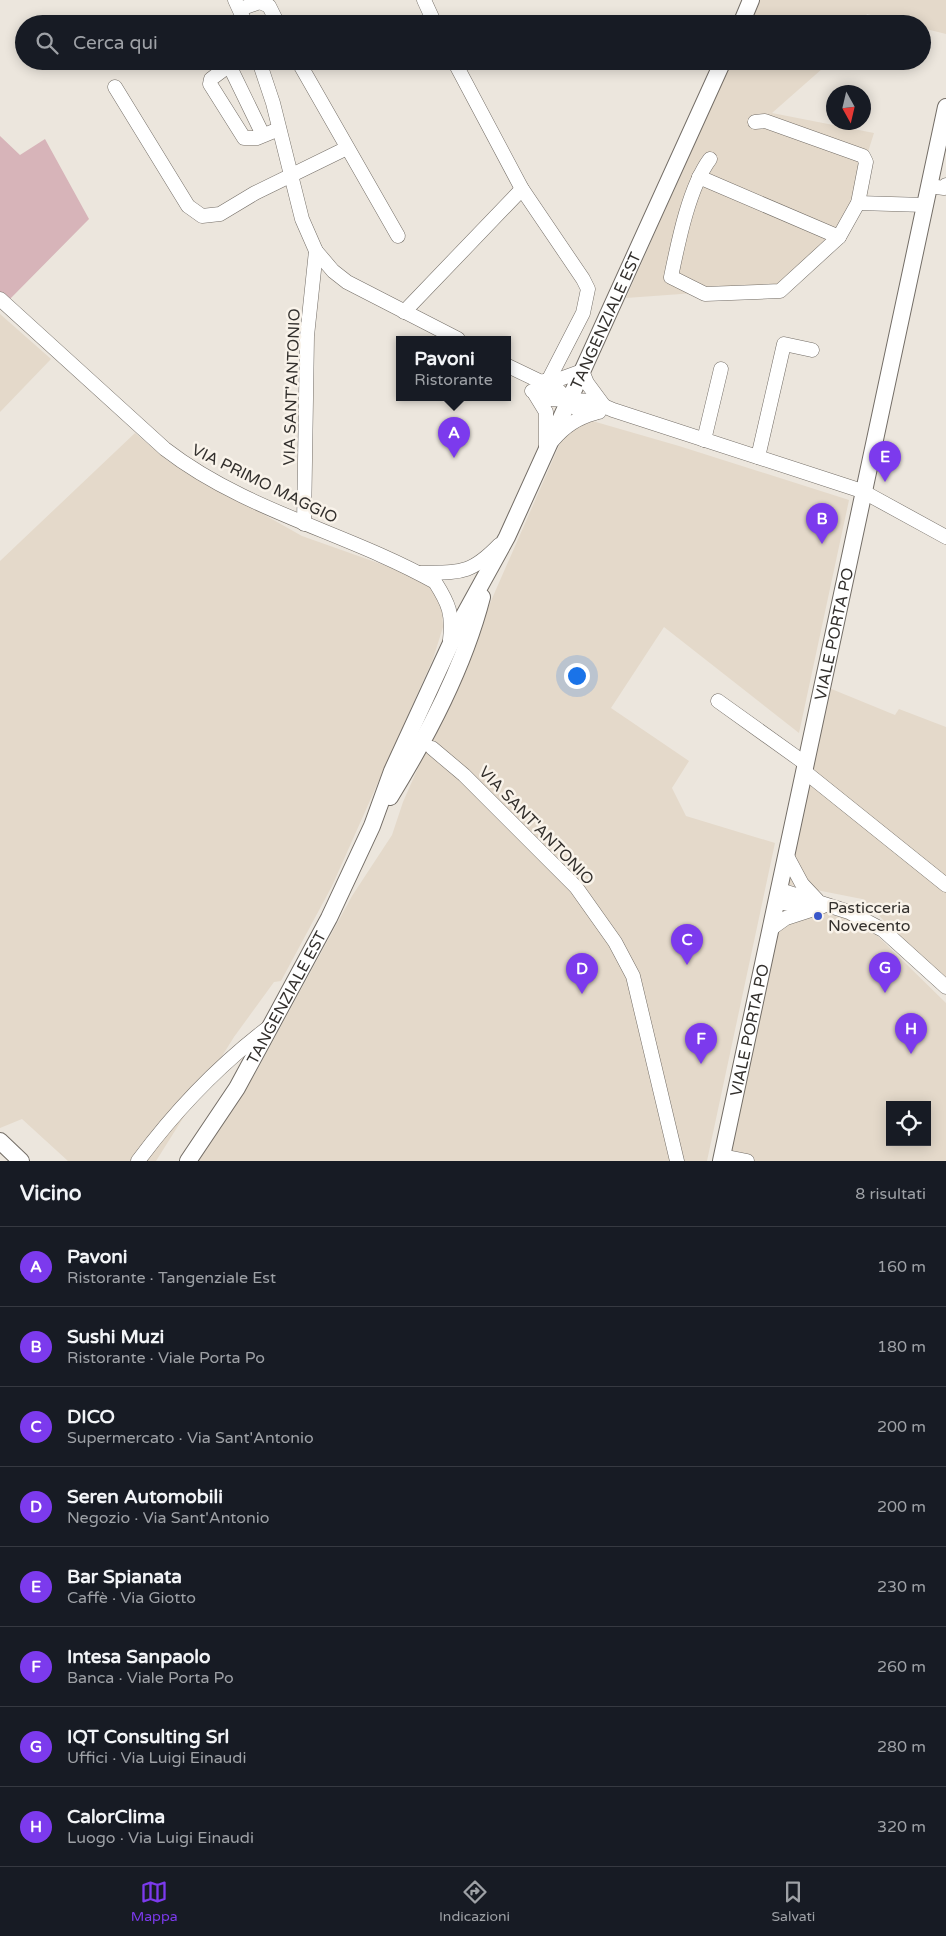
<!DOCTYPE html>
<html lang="it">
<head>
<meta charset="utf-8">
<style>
	:root { --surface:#171b24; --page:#242831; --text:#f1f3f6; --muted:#9ea1a6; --line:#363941; --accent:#7c3aed }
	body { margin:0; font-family:"Varela Round",sans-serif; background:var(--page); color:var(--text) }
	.controls { position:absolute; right:15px; bottom:15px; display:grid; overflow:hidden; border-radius:0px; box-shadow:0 2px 12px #0003 }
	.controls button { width:45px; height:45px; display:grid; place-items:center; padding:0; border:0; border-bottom:1px solid var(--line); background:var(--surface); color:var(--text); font:25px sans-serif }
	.compass { position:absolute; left:826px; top:85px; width:45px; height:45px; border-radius:50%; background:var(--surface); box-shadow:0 2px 12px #0003; rotate:172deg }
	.you { position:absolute; left:576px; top:675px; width:18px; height:18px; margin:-12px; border:4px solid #fff; border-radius:50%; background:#1a73e8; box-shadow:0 0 0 8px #1a73e833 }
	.badge { display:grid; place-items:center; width:32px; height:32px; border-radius:50%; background:var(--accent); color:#fff; font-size:16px; font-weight:700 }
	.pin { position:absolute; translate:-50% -41px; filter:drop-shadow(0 1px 2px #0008) }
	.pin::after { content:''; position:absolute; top:26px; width:18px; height:15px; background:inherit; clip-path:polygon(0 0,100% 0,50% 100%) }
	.popup { position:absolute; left:396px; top:336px; width:115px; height:65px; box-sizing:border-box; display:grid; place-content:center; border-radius:0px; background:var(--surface); filter:drop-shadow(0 1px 4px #0005); font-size:16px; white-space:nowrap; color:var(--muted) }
	.popup b { font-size:19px; color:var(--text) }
	.popup::after { content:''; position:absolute; left:50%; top:100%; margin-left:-10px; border:10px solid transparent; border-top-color:var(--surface) }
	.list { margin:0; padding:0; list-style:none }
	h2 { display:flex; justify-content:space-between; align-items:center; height:65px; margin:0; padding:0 20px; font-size:21px }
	h2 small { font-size:16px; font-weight:400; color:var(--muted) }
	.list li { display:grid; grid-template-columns:32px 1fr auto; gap:15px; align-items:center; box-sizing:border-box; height:80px; padding:0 20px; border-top:1px solid var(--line) }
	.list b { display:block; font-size:19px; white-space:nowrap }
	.list p { margin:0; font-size:16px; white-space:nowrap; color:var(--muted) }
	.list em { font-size:16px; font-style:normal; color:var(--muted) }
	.icon { flex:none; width:28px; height:28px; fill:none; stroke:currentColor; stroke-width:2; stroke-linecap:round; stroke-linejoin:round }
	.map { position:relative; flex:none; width:946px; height:1161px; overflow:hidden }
	.search { position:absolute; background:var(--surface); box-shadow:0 2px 12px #0003; left:15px; right:15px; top:15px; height:55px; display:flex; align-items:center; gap:12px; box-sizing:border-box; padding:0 18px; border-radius:28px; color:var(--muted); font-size:19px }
	.sheet { height:705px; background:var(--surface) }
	nav { display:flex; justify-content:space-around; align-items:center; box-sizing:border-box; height:70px; border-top:1px solid var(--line); background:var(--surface); font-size:14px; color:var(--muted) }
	nav a { display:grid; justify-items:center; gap:2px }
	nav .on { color:var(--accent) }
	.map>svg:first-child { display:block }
</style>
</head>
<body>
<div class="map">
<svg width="946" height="1161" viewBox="0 0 946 1161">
	<rect width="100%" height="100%" fill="#ece6dd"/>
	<g fill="#e4d9ca" fill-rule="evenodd">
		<polygon points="758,0 946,0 946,34 922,28 922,24 905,24 867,14 860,24 748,24"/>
		<polygon points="731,61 831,61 772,113 874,133 844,227 791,286 626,298"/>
		<polygon points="0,314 51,359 0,412"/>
		<polygon points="582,418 679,446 849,500 799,733 664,627 611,708 689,761 672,788 686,816 775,843 707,1161 198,1161 255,1074 352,896 392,835 403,802 565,432"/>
		<polygon points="135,433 168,461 203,483 231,496 302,536 412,575 431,588 442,606 443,627 433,659 332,886 281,981 274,982 234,1037 156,1161 68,1161 22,1119 0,1128 0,561"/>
		<polygon points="829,688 895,715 899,709 946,727 946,981 862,899 786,884"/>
		<path d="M796,910l57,2 93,91v158h-220l49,-229zM890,1105h37v37h-37z"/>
	</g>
	<polygon fill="#d7b4b9" points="0,136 20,155 45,139 89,219 9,300 0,293"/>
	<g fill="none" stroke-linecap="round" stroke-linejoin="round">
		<g stroke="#736d66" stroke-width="15">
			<g id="minor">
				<polyline points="235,0 246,24"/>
				<polyline points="424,0 435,24"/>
				<polyline points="240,9 260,2 269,6 278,24"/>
				<polyline points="235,61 211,79 210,84 244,138 257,138 279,129"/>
				<polyline points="259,61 273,103 302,219 316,251 333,271 347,282 458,339"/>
				<polyline points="298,61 398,236"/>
				<polyline points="454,61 522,189 583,279 588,289 583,313 548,381"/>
				<polyline points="229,65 263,135"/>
				<polyline points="115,87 188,206 202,216 220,214 255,193 347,148"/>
				<path d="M710,159c-21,28 -32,84 -39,118l34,17 75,-3 59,-54 19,-34 8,-41 -3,-6 -98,-35 -10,1"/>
				<polyline points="699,177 839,237"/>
				<polyline points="929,186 944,188 946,185"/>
				<polyline points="858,203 925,205"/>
				<path d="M0,299l165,150c80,62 183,84 270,133 14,22 18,32 15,58"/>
				<polyline points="404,312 522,189"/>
				<polyline points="508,366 558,390 577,409 584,412 599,412"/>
				<polyline points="544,381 560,379 582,371 587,383 604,406"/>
				<polyline points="532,391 549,399 592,401 613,410 862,491 946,537"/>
				<polyline points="535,394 546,412 546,449"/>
				<path d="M553,440c12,-14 24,-22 42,-27"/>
				<polyline points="704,440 721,369"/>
				<polyline points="758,457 784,344 812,350"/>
				<polyline points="304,524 307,336 316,251"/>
				<path d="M420,573c40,-1 50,2 79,-28"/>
				<polyline points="718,701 806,764"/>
				<polyline points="432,748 464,775 576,887 615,942 633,976 677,1161"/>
				<polyline points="804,771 946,885"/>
				<polyline points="787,856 802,884 817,900"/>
				<polyline points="780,890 849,912 883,930 946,987"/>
				<polyline points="777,902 810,907"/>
				<polyline points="772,928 786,918 823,906"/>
				<polyline points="722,1156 747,1161"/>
				<path d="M138,1161c37,-50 81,-96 131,-134"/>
			</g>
		</g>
		<g stroke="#736d66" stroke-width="18">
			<g id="major">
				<polyline points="741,24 751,0"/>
				<path d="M390,797c38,-62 74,-130 92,-200"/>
				<polyline points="0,1141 21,1161"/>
				<path id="s1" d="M188,1161l49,-73 92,-170 43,-92 20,-55 71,-154 44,-80 216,-476"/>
				<path id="s2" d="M721,1161l225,-1054"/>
			</g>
		</g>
		<use href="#minor" stroke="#fff" stroke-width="14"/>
		<use href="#major" stroke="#fff" stroke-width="16"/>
	</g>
	<circle fill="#3a57c9" stroke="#f9f3ea" stroke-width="2" cx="818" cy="916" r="5"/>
	<g text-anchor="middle" stroke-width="5" stroke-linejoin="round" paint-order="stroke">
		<g font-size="16" fill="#33302d" stroke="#f9f3ea">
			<text dy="6" stroke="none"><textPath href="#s1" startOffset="940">TANGENZIALE EST</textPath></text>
			<text transform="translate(291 387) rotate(-88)" y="6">VIA SANT'ANTONIO</text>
			<text transform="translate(265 483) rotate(26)" y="6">VIA PRIMO MAGGIO</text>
			<text dy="6" stroke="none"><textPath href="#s2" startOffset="539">VIALE PORTA PO</textPath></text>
			<text transform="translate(537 825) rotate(46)" y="6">VIA SANT'ANTONIO</text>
			<text dy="6" stroke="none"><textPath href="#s1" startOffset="191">TANGENZIALE EST</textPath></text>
			<text dy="6" stroke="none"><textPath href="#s2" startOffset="134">VIALE PORTA PO</textPath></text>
		</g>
		<g font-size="16" fill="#33302d" stroke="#f9f3ea" text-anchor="start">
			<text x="828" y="913">Pasticceria<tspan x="828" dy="18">Novecento</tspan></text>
		</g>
	</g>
</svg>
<div class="controls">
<button><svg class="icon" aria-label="locate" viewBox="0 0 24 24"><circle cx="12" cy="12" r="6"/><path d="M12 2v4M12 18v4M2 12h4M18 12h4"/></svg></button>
</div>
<svg class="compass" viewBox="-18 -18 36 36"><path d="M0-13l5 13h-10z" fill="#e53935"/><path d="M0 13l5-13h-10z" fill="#9ea1a6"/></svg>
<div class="you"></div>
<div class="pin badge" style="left:454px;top:458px">A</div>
<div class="popup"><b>Pavoni</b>Ristorante</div>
<div class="pin badge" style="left:822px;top:544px">B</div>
<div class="pin badge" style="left:687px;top:965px">C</div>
<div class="pin badge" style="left:582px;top:994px">D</div>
<div class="pin badge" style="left:885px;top:482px">E</div>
<div class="pin badge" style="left:701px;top:1064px">F</div>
<div class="pin badge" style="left:885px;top:993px">G</div>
<div class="pin badge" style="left:911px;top:1054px">H</div>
<div class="search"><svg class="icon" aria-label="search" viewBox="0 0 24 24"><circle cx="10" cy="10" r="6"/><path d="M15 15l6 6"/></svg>Cerca qui</div>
</div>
<section class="sheet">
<h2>Vicino<small>8 risultati</small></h2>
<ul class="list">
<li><span class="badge">A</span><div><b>Pavoni</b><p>Ristorante · Tangenziale Est</p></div><em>160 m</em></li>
<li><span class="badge">B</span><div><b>Sushi Muzi</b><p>Ristorante · Viale Porta Po</p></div><em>180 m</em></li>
<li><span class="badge">C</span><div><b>DICO</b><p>Supermercato · Via Sant'Antonio</p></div><em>200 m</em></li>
<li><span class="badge">D</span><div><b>Seren Automobili</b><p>Negozio · Via Sant'Antonio</p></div><em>200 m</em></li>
<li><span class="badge">E</span><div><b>Bar Spianata</b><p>Caffè · Via Giotto</p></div><em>230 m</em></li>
<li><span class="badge">F</span><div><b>Intesa Sanpaolo</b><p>Banca · Viale Porta Po</p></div><em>260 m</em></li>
<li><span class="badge">G</span><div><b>IQT Consulting Srl</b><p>Uffici · Via Luigi Einaudi</p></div><em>280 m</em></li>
<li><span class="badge">H</span><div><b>CalorClima</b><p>Luogo · Via Luigi Einaudi</p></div><em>320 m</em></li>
</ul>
</section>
<nav>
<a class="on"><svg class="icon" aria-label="map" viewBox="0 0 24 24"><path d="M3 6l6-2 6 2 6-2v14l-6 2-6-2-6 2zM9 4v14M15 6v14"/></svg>Mappa</a>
<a><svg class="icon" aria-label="directions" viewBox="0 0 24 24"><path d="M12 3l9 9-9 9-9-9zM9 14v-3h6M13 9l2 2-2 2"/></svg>Indicazioni</a>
<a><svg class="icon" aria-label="saved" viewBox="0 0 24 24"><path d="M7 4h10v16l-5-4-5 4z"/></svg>Salvati</a>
</nav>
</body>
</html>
